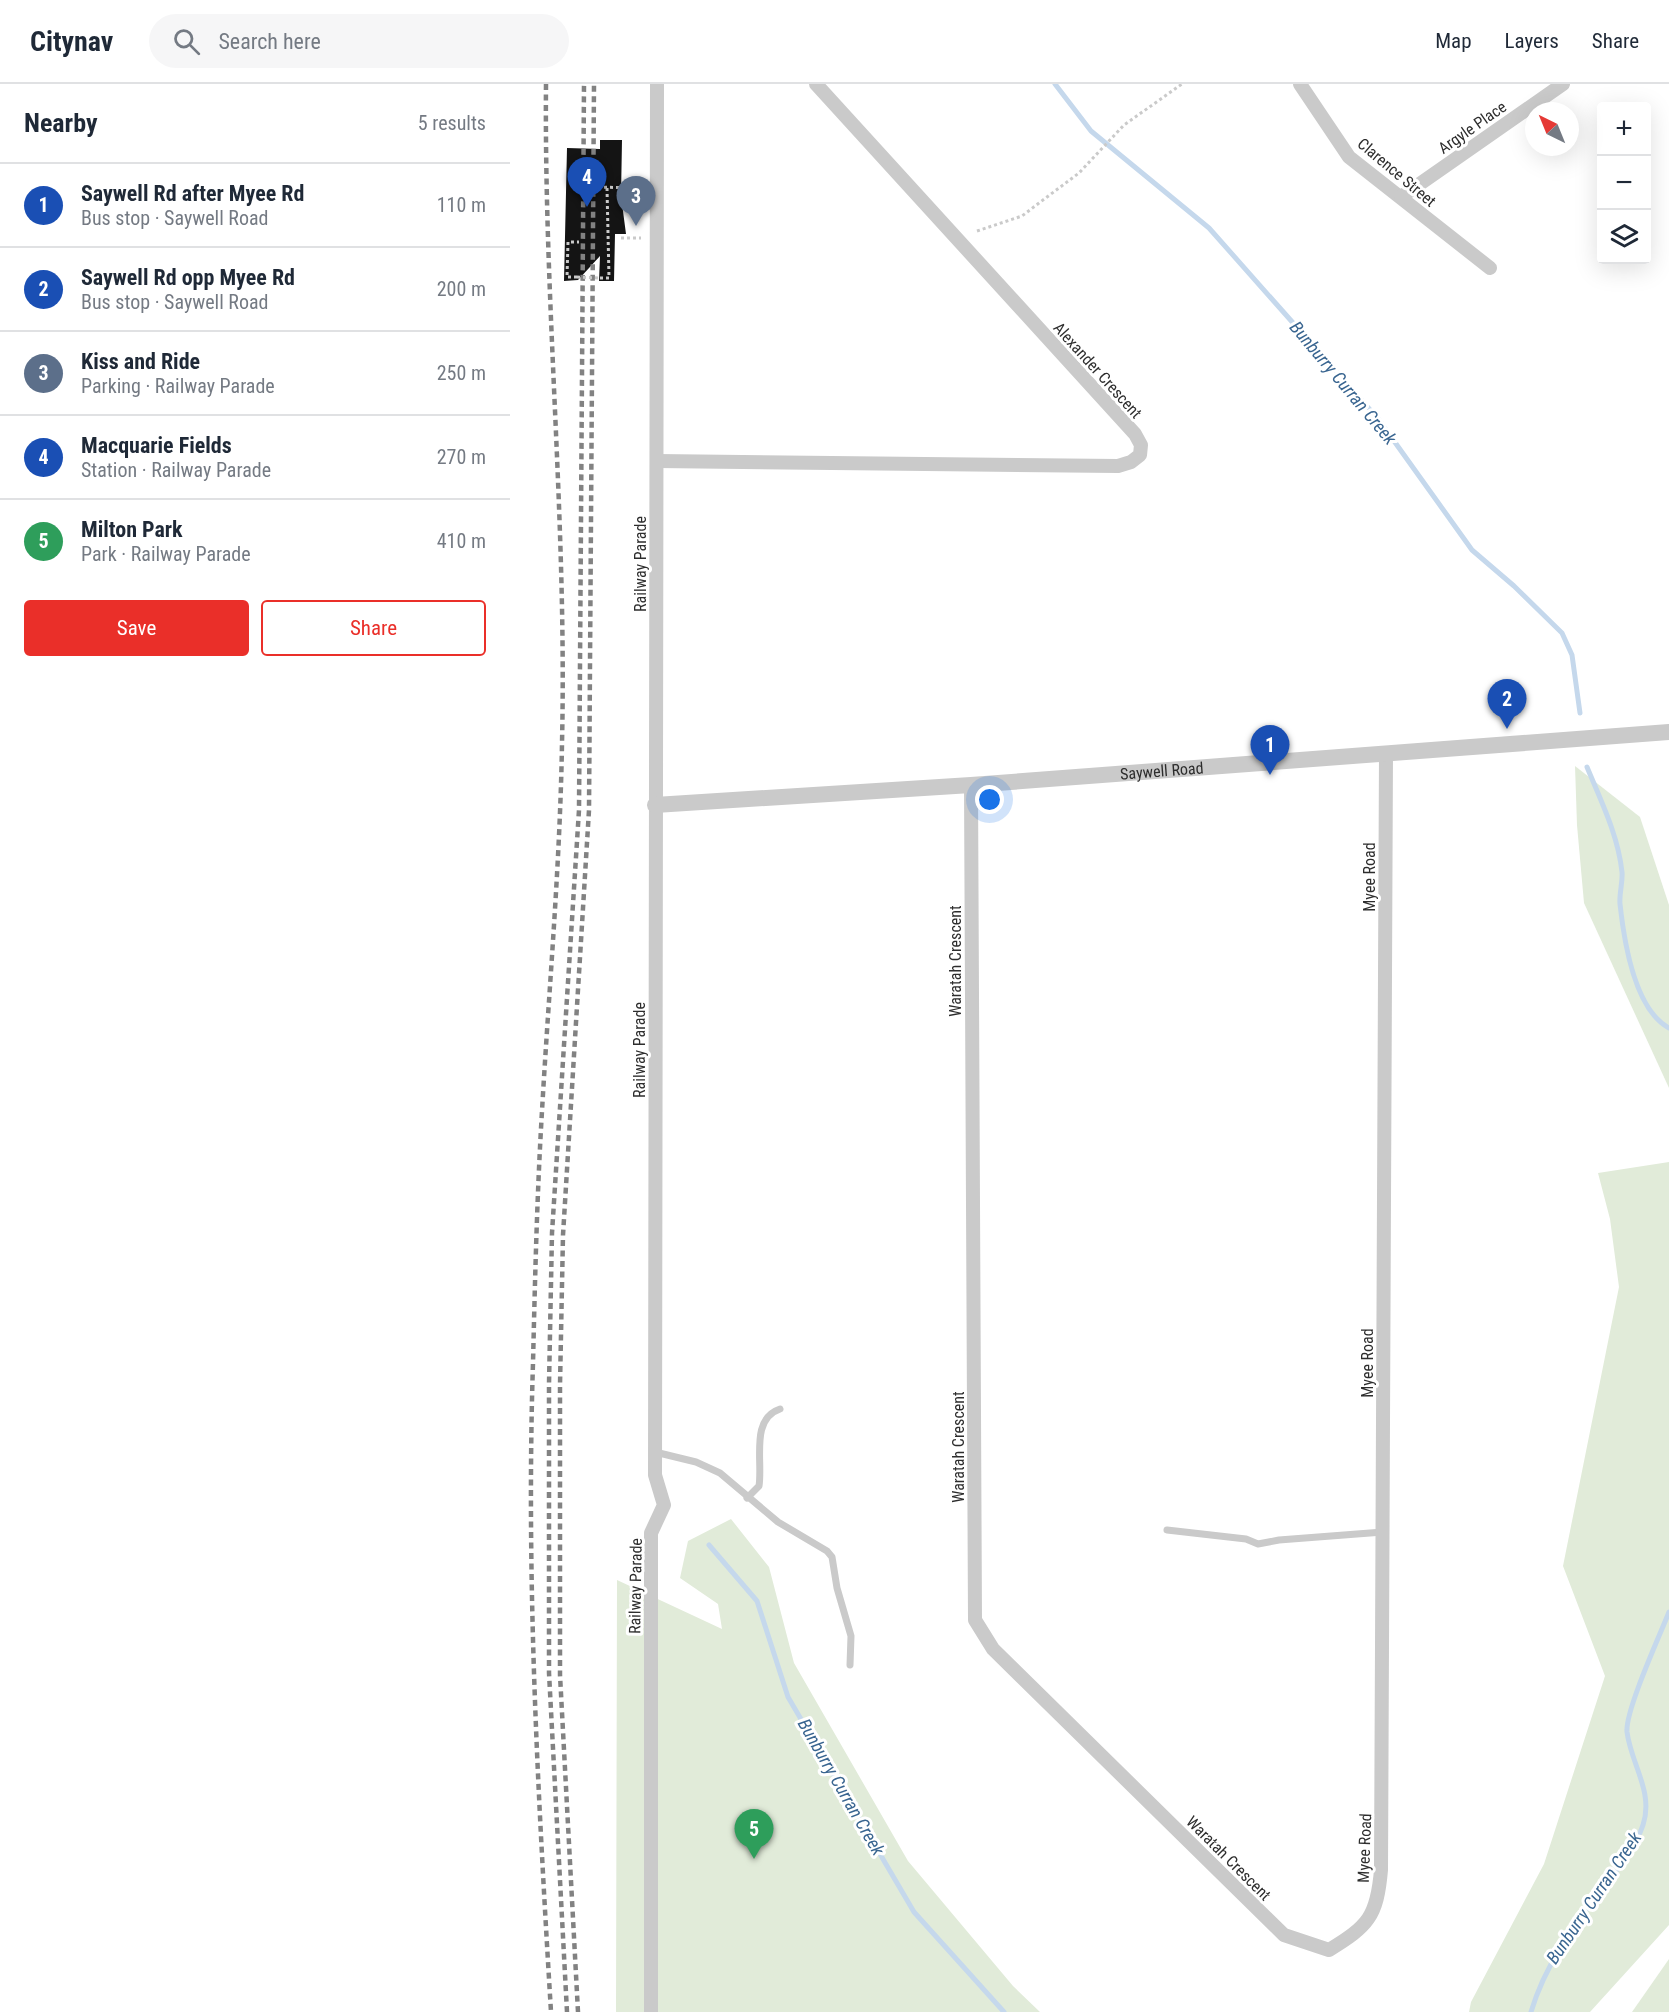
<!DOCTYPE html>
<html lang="en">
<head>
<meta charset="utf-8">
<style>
	:root { --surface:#fff; --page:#f6f6f7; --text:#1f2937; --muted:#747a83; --line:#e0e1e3; --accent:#ea2f29 }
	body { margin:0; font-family:"Roboto Condensed",sans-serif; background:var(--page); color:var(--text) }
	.controls { position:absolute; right:18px; top:18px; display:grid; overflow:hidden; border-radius:6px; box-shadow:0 6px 24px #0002 }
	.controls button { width:54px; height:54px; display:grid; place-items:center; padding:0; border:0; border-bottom:2px solid var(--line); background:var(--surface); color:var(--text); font:30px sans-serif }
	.compass { position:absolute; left:1015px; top:18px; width:54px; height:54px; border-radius:50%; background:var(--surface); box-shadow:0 6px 24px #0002; rotate:317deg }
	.you { position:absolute; left:480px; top:716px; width:21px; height:21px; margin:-15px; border:4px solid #fff; border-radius:50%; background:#1a73e8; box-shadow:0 0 0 9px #1a73e833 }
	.badge { display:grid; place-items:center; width:39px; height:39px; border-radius:50%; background:var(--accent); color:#fff; font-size:20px; font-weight:700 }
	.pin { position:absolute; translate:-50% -50px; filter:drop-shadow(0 2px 3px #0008) }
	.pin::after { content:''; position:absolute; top:32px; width:21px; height:18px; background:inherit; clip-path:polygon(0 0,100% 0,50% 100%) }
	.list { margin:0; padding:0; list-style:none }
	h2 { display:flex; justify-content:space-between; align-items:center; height:78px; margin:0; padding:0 24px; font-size:26px }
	h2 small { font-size:20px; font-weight:400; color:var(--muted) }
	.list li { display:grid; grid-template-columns:39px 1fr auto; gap:18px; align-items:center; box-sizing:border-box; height:84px; padding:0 24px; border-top:2px solid var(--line) }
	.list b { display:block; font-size:22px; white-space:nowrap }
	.list p { margin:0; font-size:20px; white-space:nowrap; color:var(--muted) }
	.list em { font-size:20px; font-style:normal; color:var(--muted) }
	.actions { display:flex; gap:12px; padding:18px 24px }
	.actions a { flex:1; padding:14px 0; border:2px solid var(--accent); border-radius:6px; text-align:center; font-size:21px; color:var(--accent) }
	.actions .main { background:var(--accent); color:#fff }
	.icon { flex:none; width:33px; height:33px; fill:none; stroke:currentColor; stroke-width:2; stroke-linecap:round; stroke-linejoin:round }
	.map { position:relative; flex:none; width:1159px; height:1928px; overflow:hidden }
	header { display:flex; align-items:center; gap:36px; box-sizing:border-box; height:84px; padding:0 30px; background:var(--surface); border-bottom:2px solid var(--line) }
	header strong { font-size:28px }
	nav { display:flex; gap:33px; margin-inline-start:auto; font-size:21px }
	.search { width:420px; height:54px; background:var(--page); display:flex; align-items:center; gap:15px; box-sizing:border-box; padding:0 21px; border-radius:33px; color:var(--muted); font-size:22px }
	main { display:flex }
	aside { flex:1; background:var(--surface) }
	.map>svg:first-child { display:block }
</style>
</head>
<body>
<header>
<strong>Citynav</strong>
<div class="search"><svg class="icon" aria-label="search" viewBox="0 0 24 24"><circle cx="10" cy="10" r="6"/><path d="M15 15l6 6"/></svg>Search here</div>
<nav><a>Map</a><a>Layers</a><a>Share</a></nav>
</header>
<main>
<aside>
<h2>Nearby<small>5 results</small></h2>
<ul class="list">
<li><span class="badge" style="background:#1a4fb4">1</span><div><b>Saywell Rd after Myee Rd</b><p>Bus stop · Saywell Road</p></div><em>110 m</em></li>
<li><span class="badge" style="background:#1a4fb4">2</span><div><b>Saywell Rd opp Myee Rd</b><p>Bus stop · Saywell Road</p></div><em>200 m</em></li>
<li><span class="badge" style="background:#5c6f8a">3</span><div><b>Kiss and Ride</b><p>Parking · Railway Parade</p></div><em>250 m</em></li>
<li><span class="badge" style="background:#1a4fb4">4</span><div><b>Macquarie Fields</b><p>Station · Railway Parade</p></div><em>270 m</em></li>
<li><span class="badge" style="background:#2e9e5b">5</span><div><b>Milton Park</b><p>Park · Railway Parade</p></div><em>410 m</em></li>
</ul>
<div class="actions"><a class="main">Save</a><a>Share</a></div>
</aside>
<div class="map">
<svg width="1159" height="1928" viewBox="0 0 1159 1928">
	<rect width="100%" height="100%" fill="#fff"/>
	<g fill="#e1ebd9">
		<polygon points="1065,682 1130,733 1159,821 1159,1004 1074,819 1067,741"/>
		<polygon points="1159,1078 1159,1841 1080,1928 959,1928 961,1918 1034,1780 1095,1592 1053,1482 1109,1203 1100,1135 1088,1089"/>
		<polygon points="221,1435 259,1483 284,1579 398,1777 503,1902 530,1928 106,1928 107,1496 212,1545 208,1520 170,1494 178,1457"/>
		<polygon points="1159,1875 1159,1928 1122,1928"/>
	</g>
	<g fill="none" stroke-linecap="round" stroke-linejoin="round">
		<g stroke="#c5d8ec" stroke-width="5">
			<polyline points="545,0 581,47 699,144 869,336 962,466 1004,502 1052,549 1062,571 1070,629"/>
			<path d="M1077,683c14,34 31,68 35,105 1,10 -3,21 -2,32 4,37 14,105 49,124"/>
			<polyline points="199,1461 247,1517 278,1613 404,1828 494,1928"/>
			<path d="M1021,1928c14,-47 41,-83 70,-122 15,-19 34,-41 42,-65 11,-33 -12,-61 -16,-93 -2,-21 33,-97 42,-120"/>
		</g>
	</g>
	<polygon fill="#141414" points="90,56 112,56 111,112 116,150 105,150 104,197 89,197 90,172 68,196 54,197 57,64 90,65"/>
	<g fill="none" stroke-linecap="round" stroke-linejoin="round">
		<g stroke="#cacaca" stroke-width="3" stroke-dasharray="3 3" stroke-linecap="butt">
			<polyline points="88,103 123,104"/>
			<polyline points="467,147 512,132 529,119 569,89 614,41 672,0"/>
			<polyline points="111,154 131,154"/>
			<polyline points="67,193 57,193 58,158 69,158"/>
			<polyline points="90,194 99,194 97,104"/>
		</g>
		<g stroke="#cacaca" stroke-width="7">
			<polyline points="145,1368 186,1378 210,1389 268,1438 317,1467 322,1473 327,1504 341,1552 340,1581"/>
			<path d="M237,1414l12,-12c4,-25 -9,-67 21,-77"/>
			<polyline points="657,1446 736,1455 748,1460 769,1456 873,1448"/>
		</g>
		<g stroke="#cacaca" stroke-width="14">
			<polyline points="790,0 839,73 980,184"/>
			<polyline points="891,113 1053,0"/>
			<polyline points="147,377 608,382 621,378 630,371 631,361 625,350 306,0"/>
			<path d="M461,701l4,835 18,29 291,286 45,15c39,-24 48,-33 52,-80l5,-1117"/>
			<polyline points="141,1928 141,1449 154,1421 145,1391 147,0"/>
		</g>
		<path stroke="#cacaca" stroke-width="16" id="s1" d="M145,721l316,-20 698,-53"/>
		<g stroke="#828282" stroke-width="4.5" stroke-dasharray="6 4.5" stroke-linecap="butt">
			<path d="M36,0c-2,220 21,439 16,659 -2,123 -13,245 -20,368 -5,84 -7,168 -9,252 -7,216 5,433 18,649"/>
			<polyline points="57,1928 39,1589 39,1300 42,1149 69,726 74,0"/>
			<polyline points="68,1928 50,1591 50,1301 53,1151 79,726 84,0"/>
		</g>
		<polyline stroke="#cacaca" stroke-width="3" stroke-dasharray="3 3" stroke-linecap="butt" points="67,193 90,194"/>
	</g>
	<g text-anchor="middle" stroke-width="6" stroke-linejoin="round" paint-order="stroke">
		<g font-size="16" fill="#2d2d2d" stroke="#fff">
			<text transform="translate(962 43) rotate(-35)" y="6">Argyle Place</text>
			<text transform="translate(887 88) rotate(40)" y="6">Clarence Street</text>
			<text transform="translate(588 286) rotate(48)" y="6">Alexander Crescent</text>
			<text transform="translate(130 480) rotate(-90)" y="6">Railway Parade</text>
			<text dy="6" stroke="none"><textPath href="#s1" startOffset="508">Saywell Road</textPath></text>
			<text transform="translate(859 793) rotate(-90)" y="6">Myee Road</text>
			<text transform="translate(445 877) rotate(-90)" y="6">Waratah Crescent</text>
			<text transform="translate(129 966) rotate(-90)" y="6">Railway Parade</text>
			<text transform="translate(857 1279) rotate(-90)" y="6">Myee Road</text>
			<text transform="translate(448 1363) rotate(-90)" y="6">Waratah Crescent</text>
			<text transform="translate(125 1502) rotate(-89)" y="6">Railway Parade</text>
			<text transform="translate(854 1764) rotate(-88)" y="6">Myee Road</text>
			<text transform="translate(719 1774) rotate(45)" y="6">Waratah Crescent</text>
		</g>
		<g font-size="18" font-style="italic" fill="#396590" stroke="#fff">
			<text transform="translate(833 299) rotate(50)" y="6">Bunburry Curran Creek</text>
			<text transform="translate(331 1703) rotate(60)" y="6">Bunburry Curran Creek</text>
			<text transform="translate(1084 1814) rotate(-56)" y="6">Bunburry Curran Creek</text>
		</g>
	</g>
</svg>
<div class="controls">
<button>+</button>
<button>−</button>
<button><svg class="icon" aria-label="layers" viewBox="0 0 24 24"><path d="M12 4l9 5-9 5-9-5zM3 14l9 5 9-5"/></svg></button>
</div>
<svg class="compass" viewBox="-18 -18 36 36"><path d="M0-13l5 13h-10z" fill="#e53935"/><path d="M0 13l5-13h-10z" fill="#747a83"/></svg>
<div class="you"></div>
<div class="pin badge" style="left:760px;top:691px;background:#1a4fb4">1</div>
<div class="pin badge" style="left:997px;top:645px;background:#1a4fb4">2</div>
<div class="pin badge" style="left:126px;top:142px;background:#5c6f8a">3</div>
<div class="pin badge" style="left:77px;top:123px;background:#1a4fb4">4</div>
<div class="pin badge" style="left:244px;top:1775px;background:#2e9e5b">5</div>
</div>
</main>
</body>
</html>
